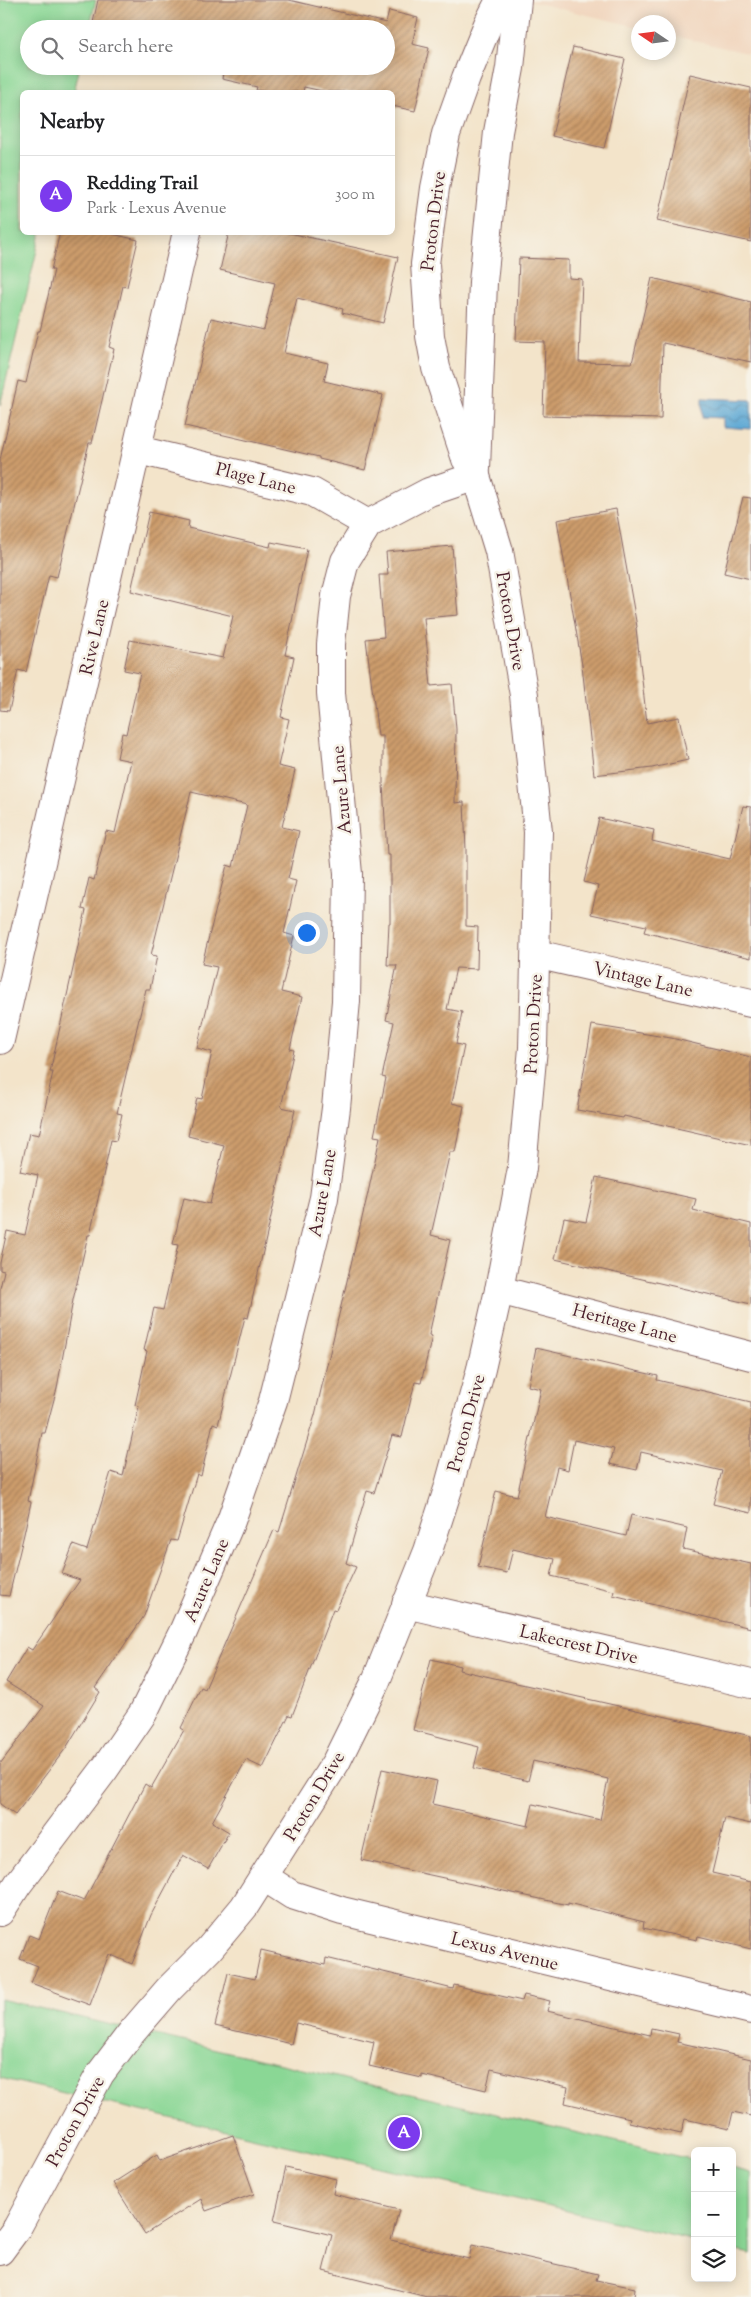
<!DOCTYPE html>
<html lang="en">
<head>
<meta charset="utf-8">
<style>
	:root { --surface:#fff; --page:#f6f6f6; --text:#202124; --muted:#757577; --line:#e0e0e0; --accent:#7c3aed }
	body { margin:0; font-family:"Sorts Mill Goudy",serif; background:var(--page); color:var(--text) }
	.controls { position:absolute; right:15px; bottom:15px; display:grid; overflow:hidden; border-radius:8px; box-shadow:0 2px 12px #0003 }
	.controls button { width:45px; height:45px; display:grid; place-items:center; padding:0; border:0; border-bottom:1px solid var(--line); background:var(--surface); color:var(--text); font:25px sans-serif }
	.compass { position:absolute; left:631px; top:15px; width:45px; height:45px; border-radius:50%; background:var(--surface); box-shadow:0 2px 12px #0003; rotate:283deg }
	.you { position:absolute; left:306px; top:932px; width:18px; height:18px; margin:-12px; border:4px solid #fff; border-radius:50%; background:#1a73e8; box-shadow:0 0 0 8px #1a73e833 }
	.badge { display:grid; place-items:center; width:32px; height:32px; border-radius:50%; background:var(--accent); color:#fff; font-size:16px; font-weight:700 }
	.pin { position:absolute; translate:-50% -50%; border:2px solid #fff; box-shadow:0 1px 5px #0006 }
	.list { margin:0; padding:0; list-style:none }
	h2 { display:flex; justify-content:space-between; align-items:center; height:65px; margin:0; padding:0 20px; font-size:21px }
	h2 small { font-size:16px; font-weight:400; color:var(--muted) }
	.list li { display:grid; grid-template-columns:32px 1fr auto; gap:15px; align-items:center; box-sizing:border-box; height:80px; padding:0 20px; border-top:1px solid var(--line) }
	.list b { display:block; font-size:19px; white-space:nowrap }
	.list p { margin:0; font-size:16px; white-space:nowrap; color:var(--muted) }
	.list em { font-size:16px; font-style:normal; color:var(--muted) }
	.icon { flex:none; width:28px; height:28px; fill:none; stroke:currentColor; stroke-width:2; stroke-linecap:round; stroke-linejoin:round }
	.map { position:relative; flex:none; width:751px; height:2297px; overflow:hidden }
	.search { position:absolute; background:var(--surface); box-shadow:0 2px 12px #0003; left:20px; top:20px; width:375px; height:55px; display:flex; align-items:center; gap:12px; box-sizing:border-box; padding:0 18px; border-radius:28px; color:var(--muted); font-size:19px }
	.panel { position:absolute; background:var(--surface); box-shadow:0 2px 12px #0003; left:20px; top:90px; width:375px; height:145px; border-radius:8px }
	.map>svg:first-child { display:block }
</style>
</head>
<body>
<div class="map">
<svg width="751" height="2297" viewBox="0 0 751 2297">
	<defs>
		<pattern id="water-waves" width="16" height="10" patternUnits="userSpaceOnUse" patternTransform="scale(1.25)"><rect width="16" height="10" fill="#5ba7d4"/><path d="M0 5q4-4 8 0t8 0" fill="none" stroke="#4d87ac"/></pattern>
		<pattern id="building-hatch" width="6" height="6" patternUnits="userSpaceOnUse" patternTransform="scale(1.25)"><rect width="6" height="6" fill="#cc9c6c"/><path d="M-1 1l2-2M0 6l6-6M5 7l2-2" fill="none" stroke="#a87f59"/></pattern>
	</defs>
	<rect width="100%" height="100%" fill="#f7f3e8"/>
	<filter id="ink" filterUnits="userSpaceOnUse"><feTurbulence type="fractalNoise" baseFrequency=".02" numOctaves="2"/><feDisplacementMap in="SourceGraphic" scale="10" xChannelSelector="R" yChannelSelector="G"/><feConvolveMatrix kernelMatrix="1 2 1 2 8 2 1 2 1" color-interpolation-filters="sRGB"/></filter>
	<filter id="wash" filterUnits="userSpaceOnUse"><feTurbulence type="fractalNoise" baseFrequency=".0096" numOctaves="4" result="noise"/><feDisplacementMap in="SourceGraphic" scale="20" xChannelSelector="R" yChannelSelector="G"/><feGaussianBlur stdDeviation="1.12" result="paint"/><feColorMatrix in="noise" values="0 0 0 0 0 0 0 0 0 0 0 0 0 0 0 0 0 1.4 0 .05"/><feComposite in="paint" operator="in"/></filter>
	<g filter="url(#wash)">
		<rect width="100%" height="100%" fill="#f3e4ca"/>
		<polygon fill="#f1d5bd" points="524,0 751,0 751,54 669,35 668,22 638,22 638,27"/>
		<g fill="#8ad795" stroke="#6a7b60">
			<polygon points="0,0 96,0 89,29 29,29 29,66 80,66 74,92 22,92 22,232 41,233 0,406"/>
			<polygon points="0,1999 695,2160 695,2241 0,2078"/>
			<polygon points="732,2168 751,2173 751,2254 732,2250"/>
		</g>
		<polygon fill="url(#water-waves)" stroke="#526380" points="702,398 751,400 751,429 723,427 723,418 702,417"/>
		<g id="blocks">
			<g fill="url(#building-hatch)">
				<polygon points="98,0 289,0 386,23 389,11 418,18 412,44 429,48 415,111 392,106 392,92 327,92 304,87 303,92 268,92 256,90 257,87 222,79 224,66 386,66 386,29 98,29 92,27"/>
				<polygon points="573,47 625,59 604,148 552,136"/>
				<polygon points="690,74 751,88 751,242 657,221"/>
				<polygon points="60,232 104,232 138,240 127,287 123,286 109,347 114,349 92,443 89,443 57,577 49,575 26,672 18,670 9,711 0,710 0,460 18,381 26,383 38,331 40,331 54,270 51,270"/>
				<polygon points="229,232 285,232 398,257 383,323 342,313 343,309 297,298 284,353 328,363 324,381 383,395 365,470 319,459 319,457 185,426 211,318 264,330 275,283 220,270"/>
				<polygon points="519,258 569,260 569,278 582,279 579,362 632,363 652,278 751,302 751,362 663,343 661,419 543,416 545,342 516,341"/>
				<polygon points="743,497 751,498 751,579 724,573"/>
				<polygon points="616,509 637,627 636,628 647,723 679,717 688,760 652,768 594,775 582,665 557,520"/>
				<polygon points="149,512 189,521 188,528 270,547 271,542 307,549 285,655 294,657 281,717 289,719 278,766 295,770 282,827 299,831 288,879 296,881 284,933 294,936 281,992 302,997 290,1049 294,1050 281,1107 295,1110 248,1318 245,1317 218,1425 213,1423 201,1476 197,1474 177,1541 171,1540 144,1616 95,1688 100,1692 66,1748 15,1815 0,1804 0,1764 44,1706 6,1682 27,1647 32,1650 80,1580 62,1574 73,1545 87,1550 111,1472 123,1476 139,1406 135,1405 147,1351 144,1350 154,1308 163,1310 178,1245 173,1244 184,1198 210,1204 224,1145 188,1136 197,1098 202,1099 212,1052 197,1048 217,967 202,964 227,865 233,867 247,805 191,792 151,955 157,956 150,989 146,989 117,1113 122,1114 116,1141 111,1140 90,1235 88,1235 73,1300 57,1388 45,1433 42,1433 28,1501 31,1502 24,1534 9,1596 0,1595 0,1288 4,1271 0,1270 0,1263 7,1231 25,1235 38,1175 20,1171 29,1133 39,1135 53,1072 50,1072 86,910 82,909 89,878 94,880 106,831 115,833 131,761 117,758 122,733 126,734 140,673 124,670 130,640 223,658 233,616 131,591"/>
				<polygon points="452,546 458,615 424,618 431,686 452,684 456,729 455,803 464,802 466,850 466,926 478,927 477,969 456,968 447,1009 462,1012 456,1044 464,1046 452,1103 464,1106 455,1152 450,1152 431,1235 450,1240 429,1335 432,1336 421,1383 415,1382 402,1437 392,1435 374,1493 367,1491 346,1563 356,1567 336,1610 333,1609 292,1716 289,1715 263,1768 246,1760 212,1822 229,1832 208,1869 183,1855 151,1915 132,1964 109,1954 90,2005 31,1983 38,1966 20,1959 29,1935 39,1939 58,1891 84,1901 145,1784 151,1788 184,1730 181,1728 201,1687 205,1689 274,1530 279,1532 315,1415 368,1193 380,1137 374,1136 386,1078 382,1077 394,1022 386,1020 397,965 387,965 389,923 390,923 390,855 387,855 383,784 383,736 378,736 366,639 384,637 379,575 388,575 386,552"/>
				<polygon points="743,806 751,807 751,958 644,932 646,926 591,914 598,886 584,882 599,818 654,830 652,841 730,859"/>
				<polygon points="592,1025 671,1038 751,1057 751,1145 624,1116 623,1118 577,1110"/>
				<polygon points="596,1177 696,1199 693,1210 751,1224 751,1304 555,1259 564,1218 586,1222"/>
				<polygon points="536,1348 658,1376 657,1380 751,1402 751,1513 713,1504 722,1471 641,1452 637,1470 610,1464 614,1449 574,1440 568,1470 557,1467 545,1517 626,1536 631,1515 687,1528 683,1549 751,1564 751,1628 613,1595 614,1591 551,1576 555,1559 513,1549 507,1573 478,1567 496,1491 517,1496 541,1389 528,1386"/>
				<polygon points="431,1659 460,1666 459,1670 751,1736 751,1824 725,1818 712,1873 751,1882 751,1949 698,1936 697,1940 643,1928 644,1922 568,1903 568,1905 361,1860 382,1769 437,1781 432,1804 528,1826 533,1804 600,1820 608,1779 533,1761 528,1781 474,1768 479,1747 413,1730"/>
				<polygon points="261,1950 325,1965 326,1958 453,1989 454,1985 522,2001 524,1995 550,2001 547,2011 650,2035 651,2028 679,2034 677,2042 751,2059 751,2116 733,2112 729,2129 685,2119 681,2134 629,2122 630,2118 565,2103 568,2087 491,2069 486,2090 422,2075 422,2078 369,2066 374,2042 296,2023 291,2044 215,2026 228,1973 255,1979"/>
				<polygon points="233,2135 254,2194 206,2211 201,2199 145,2234 113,2183 157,2155 160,2161"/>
				<polygon points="286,2167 336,2179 333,2194 399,2210 391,2240 469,2259 472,2245 598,2274 596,2280 635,2288 634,2297 427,2297 323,2271 332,2235 274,2221"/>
			</g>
		</g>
	</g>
	<g filter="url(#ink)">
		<use href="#blocks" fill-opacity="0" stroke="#856463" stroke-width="1"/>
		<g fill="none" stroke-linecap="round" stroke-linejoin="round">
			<g stroke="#856463" stroke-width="30">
				<g id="minor">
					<polyline points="138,450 312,492 368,524"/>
					<polyline points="536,954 751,1003"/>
					<polyline points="0,1040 187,232"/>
					<polyline points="499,1290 751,1356"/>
					<polyline points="406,1604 751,1684"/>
					<polyline points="264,1877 292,1895 342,1911 751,2010"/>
					<polyline points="0,1912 18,1884 104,1770 143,1713 183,1632 231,1521 273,1401 324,1198 336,1108 346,1001 348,874 331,693 331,644 336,596 345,561 368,524 429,492 476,476"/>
				</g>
			</g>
			<g stroke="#856463" stroke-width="30">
				<g id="tertiary">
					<polyline points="476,469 483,282 498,132 510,68 517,0"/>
					<polyline points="0,2251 17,2228 100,2074 132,2032 169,1989 209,1949 244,1907 336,1762 376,1681 428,1551 448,1489 481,1369 499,1290 522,1168 533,1048 538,832 524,695 499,551 476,476 466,459 436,368 430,336 425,264 435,188 446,134 466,78 488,24 500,0"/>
				</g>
			</g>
			<use href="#minor" stroke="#fff" stroke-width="28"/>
			<use href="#tertiary" stroke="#fff" stroke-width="28"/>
		</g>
	</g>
	<g text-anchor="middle" stroke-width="5" stroke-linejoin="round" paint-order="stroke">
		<g font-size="18" fill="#4a1f2b" stroke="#f7f3e8">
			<text transform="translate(433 221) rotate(-83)" y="6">Proton Drive</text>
			<text transform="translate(256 478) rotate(14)" y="6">Plage Lane</text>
			<text transform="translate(511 621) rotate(80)" y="6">Proton Drive</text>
			<text transform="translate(94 637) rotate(-77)" y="6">Rive Lane</text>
			<text transform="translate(341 790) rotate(-95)" y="6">Azure Lane</text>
			<text transform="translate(643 979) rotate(13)" y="6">Vintage Lane</text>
			<text transform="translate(533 1024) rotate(-87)" y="6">Proton Drive</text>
			<text transform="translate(322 1193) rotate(-80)" y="6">Azure Lane</text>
			<text transform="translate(625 1323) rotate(15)" y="6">Heritage Lane</text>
			<text transform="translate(466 1423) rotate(-75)" y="6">Proton Drive</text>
			<text transform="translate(206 1580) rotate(-67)" y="6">Azure Lane</text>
			<text transform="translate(579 1644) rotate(13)" y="6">Lakecrest Drive</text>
			<text transform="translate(314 1796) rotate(-59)" y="6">Proton Drive</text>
			<text transform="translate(505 1951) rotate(14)" y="6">Lexus Avenue</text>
			<text transform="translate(75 2121) rotate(-61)" y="6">Proton Drive</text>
		</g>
	</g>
</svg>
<div class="controls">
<button>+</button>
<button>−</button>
<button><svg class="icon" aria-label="layers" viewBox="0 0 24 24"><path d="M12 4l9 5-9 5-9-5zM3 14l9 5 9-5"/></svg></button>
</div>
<svg class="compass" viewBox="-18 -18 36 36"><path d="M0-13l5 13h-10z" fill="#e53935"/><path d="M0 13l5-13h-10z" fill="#757577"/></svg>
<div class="you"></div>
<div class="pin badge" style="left:404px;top:2133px">A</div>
<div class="search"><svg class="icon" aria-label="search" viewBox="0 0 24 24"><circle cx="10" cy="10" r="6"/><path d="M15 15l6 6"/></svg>Search here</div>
<section class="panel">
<h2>Nearby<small></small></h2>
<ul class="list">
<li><span class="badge">A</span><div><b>Redding Trail</b><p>Park · Lexus Avenue</p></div><em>300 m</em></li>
</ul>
</section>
</div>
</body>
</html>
